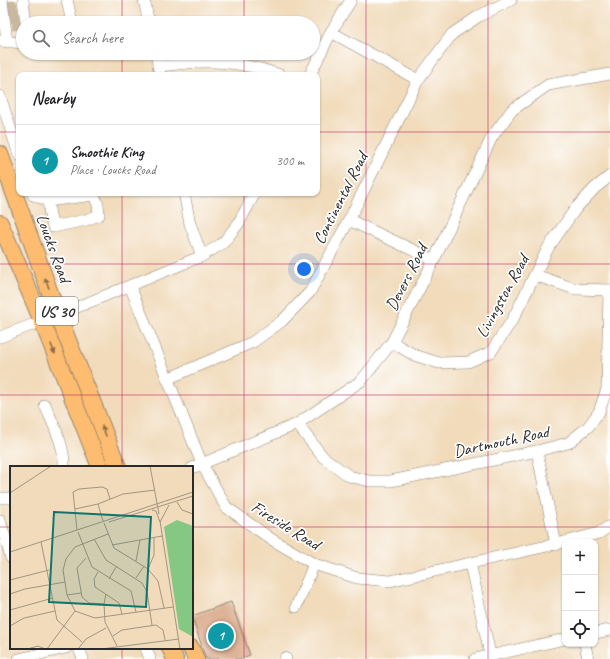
<!DOCTYPE html>
<html lang="en">
<head>
<meta charset="utf-8">
<style>
	:root { --surface:#fff; --page:#f6f6f6; --text:#202124; --muted:#757577; --line:#e0e0e0; --accent:#b5179e }
	body { margin:0; font-family:Caveat,sans-serif; background:var(--page); color:var(--text) }
	.controls { position:absolute; right:12px; bottom:12px; display:grid; overflow:hidden; border-radius:8px; box-shadow:0 1px 3px #0004 }
	.controls button { width:36px; height:36px; display:grid; place-items:center; padding:0; border:0; border-bottom:1px solid var(--line); background:var(--surface); color:var(--text); font:20px sans-serif }
	.you { position:absolute; left:304px; top:269px; width:14px; height:14px; margin:-10px; border:3px solid #fff; border-radius:50%; background:#1a73e8; box-shadow:0 0 0 6px #1a73e833 }
	.badge { display:grid; place-items:center; width:26px; height:26px; border-radius:50%; background:var(--accent); color:#fff; font-size:13px; font-weight:700 }
	.pin { position:absolute; translate:-50% -50%; border:2px solid #fff; box-shadow:0 1px 4px #0006 }
	.list { margin:0; padding:0; list-style:none }
	h2 { display:flex; justify-content:space-between; align-items:center; height:52px; margin:0; padding:0 16px; font-size:17px }
	h2 small { font-size:13px; font-weight:400; color:var(--muted) }
	.list li { display:grid; grid-template-columns:26px 1fr auto; gap:12px; align-items:center; box-sizing:border-box; height:72px; padding:0 16px; border-top:1px solid var(--line) }
	.list b { display:block; font-size:15px; white-space:nowrap }
	.list p { margin:0; font-size:13px; white-space:nowrap; color:var(--muted) }
	.list em { font-size:13px; font-style:normal; color:var(--muted) }
	.icon { flex:none; width:22px; height:22px; fill:none; stroke:currentColor; stroke-width:2; stroke-linecap:round; stroke-linejoin:round }
	.map { position:relative; flex:none; width:610px; height:659px; overflow:hidden }
	.search { position:absolute; background:var(--surface); box-shadow:0 1px 3px #0004; left:16px; top:16px; width:304px; height:44px; display:flex; align-items:center; gap:10px; box-sizing:border-box; padding:0 14px; border-radius:22px; color:var(--muted); font-size:15px }
	.panel { position:absolute; background:var(--surface); box-shadow:0 1px 3px #0004; left:16px; top:72px; width:304px; height:124px; border-radius:8px }
	.map>svg:first-child { display:block }
</style>
</head>
<body>
<div class="map">
<svg width="610" height="659" viewBox="0 0 610 659">
	<rect width="100%" height="100%" fill="#fff"/>
	<filter id="ink" filterUnits="userSpaceOnUse"><feTurbulence type="fractalNoise" baseFrequency=".025" numOctaves="2"/><feDisplacementMap in="SourceGraphic" scale="8" xChannelSelector="R" yChannelSelector="G"/><feConvolveMatrix kernelMatrix="1 2 1 2 8 2 1 2 1" color-interpolation-filters="sRGB"/></filter>
	<filter id="wash" filterUnits="userSpaceOnUse"><feTurbulence type="fractalNoise" baseFrequency=".012" numOctaves="4" result="noise"/><feDisplacementMap in="SourceGraphic" scale="16" xChannelSelector="R" yChannelSelector="G"/><feGaussianBlur stdDeviation="0.9" result="paint"/><feColorMatrix in="noise" values="0 0 0 0 0 0 0 0 0 0 0 0 0 0 0 0 0 1.4 0 .05"/><feComposite in="paint" operator="in"/></filter>
	<g filter="url(#wash)">
		<rect width="100%" height="100%" fill="#f1dbbb"/>
		<g id="blocks">
			<polygon fill="#d9a888" points="231,602 250,655 239,659 206,659 192,616"/>
		</g>
	</g>
	<g filter="url(#ink)">
		<use href="#blocks" fill-opacity="0" stroke="#8e8373" stroke-width="1"/>
		<g fill="none" stroke-linecap="round" stroke-linejoin="round">
			<g stroke="#c9b89e" stroke-width="11" stroke-dasharray="11 5.5" stroke-linecap="butt">
				<polyline points="8,7 17,5"/>
				<polyline points="10,17 19,15"/>
				<polyline points="12,25 21,24"/>
			</g>
			<g stroke="#8e8373" stroke-width="12">
				<g id="minor">
					<polyline points="2,0 7,42"/>
					<polyline points="23,0 26,23"/>
					<polyline points="67,0 72,23"/>
					<polyline points="144,0 149,23"/>
					<polyline points="331,32 418,80"/>
					<polyline points="1,41 23,43"/>
					<polyline points="156,53 160,75"/>
					<path d="M158,66c16,-1 31,-4 46,-4 27,-1 51,4 76,13"/>
					<polyline points="310,75 331,32 351,0"/>
					<polyline points="0,96 19,155"/>
					<polyline points="184,193 190,224 202,256"/>
					<polyline points="33,195 48,201 94,195 98,205 99,215 86,220 53,227 50,216 48,201"/>
					<polyline points="349,220 434,260"/>
					<polyline points="535,275 575,289 610,290"/>
					<polyline points="130,286 202,464 226,507 271,539 314,564 357,578 390,581 565,542"/>
					<polyline points="58,315 202,256 223,243 238,224 255,193"/>
					<polyline points="0,337 42,321"/>
					<polyline points="392,342 414,355 439,363 468,362 491,352 513,319 548,248 576,208 595,188 610,176"/>
					<polyline points="167,379 253,342 282,321 310,292 349,220 418,80 452,34 479,16 511,0"/>
					<path d="M45,405c8,19 20,41 19,62"/>
					<polyline points="297,424 323,457 349,476 369,481 391,481 537,451 568,443 588,427 599,412 607,389 609,290"/>
					<polyline points="537,451 556,545"/>
					<polyline points="192,468 297,424 361,381 392,342 434,260 492,137 512,110 548,85 610,74"/>
					<polyline points="0,498 11,498"/>
					<polyline points="0,520 11,558"/>
					<polyline points="565,542 599,533 610,526"/>
					<polyline points="470,563 491,659"/>
					<polyline points="296,607 314,564"/>
					<polyline points="595,633 610,630"/>
					<polyline points="585,644 588,659"/>
					<polyline points="79,648 83,659"/>
					<polyline points="146,648 150,659"/>
					<polyline points="285,658 286,659"/>
					<polyline points="19,659 66,648"/>
					<polyline points="475,659 565,639"/>
				</g>
			</g>
			<g stroke="#8e8373" stroke-width="18">
				<g id="highway">
					<polyline points="0,154 58,315 118,467"/>
					<polyline points="0,223 42,321 100,467"/>
					<polyline points="170,648 175,659"/>
					<polyline points="191,648 196,659"/>
				</g>
			</g>
			<use href="#minor" stroke="#fff" stroke-width="11"/>
			<use href="#highway" stroke="#fdbc6f" stroke-width="16"/>
		</g>
		<defs><path id="oneway-solid" d="M-6-.8H1V-3.2L6.5 0L1 3.2V.8H-6Z"/></defs>
		<g fill="#8a6c4a">
			<use href="#oneway-solid" transform="translate(47 283) rotate(-110)"/>
			<use href="#oneway-solid" transform="translate(53 349) rotate(68)"/>
			<use href="#oneway-solid" transform="translate(104 431) rotate(-112)"/>
		</g>
	</g>
	<path fill="none" stroke="#c2185b" stroke-width="1" stroke-opacity="0.55" d="M122,0v23M244,0v23M366,0v659M488,0v659M122,53v22M244,53v22M0,132h19M317,132h293M122,193v274M244,193v466M0,264h610M0,395h610M0,527h11M192,527h418M122,648v11"/>
	<g text-anchor="middle" stroke-width="3.5" stroke-linejoin="round" paint-order="stroke">
		<rect fill="#fff" stroke="#6b6b6b" stroke-width="1" x="36" y="297" width="42" height="28" rx="3"/>
		<g font-size="16" font-weight="bold" fill="#2b2b2b">
			<text x="57" y="317">US 30</text>
		</g>
		<g font-size="17" fill="#2b2b2b" stroke="#fff">
			<text transform="translate(340 198) rotate(-63)" y="6">Continental Road</text>
			<text transform="translate(54 248) rotate(70)" y="6">Loucks Road</text>
			<text transform="translate(406 277) rotate(-63)" y="6">Devers Road</text>
			<text transform="translate(502 296) rotate(-61)" y="6">Livingston Road</text>
			<text transform="translate(501 441) rotate(-12)" y="6">Dartmouth Road</text>
			<text transform="translate(286 525) rotate(32)" y="6">Fireside Road</text>
		</g>
	</g>
	<g transform="translate(10 466)">
		<rect width="183" height="183" fill="#f1dbbb"/>
		<path d="M167,54l16,6v111l-14,-8 -15,-102z" fill="#84c883"/>
		<path fill="none" stroke="#a29581" stroke-width="1" d="M140,0l9,48M0,27l41,-27M167,36l5,8 11,4M88,38l5,17M65,43l23,-5 25,-10 32,-4M142,44l4,1 4,11M150,55l20,128M99,56l84,-26M150,56l9,-17M94,57l10,25 34,21 10,12 6,27M67,64l-4,-38 6,-3 23,-2 5,2 3,10M68,66l14,35 39,24 5,21M98,68l-33,13 -9,12 -3,11 4,25 8,16 20,7 78,-11M84,73l12,21 36,23 5,9 5,33M31,76l16,78 25,22M102,79l50,-9M0,86l183,-60M76,92l-9,10 5,29 7,6 15,1M126,95l4,-21M138,103l6,-14v-17M88,106l-4,7 1,8 24,16 3,11M126,112l8,-12M99,113l7,-12M0,114l39,-10M0,128l15,-5 40,-7M96,128l-2,10 1,18 12,24M57,129l14,-2M0,144l43,-12M0,160l14,-8 31,-7M103,170l9,-6 34,-5 7,5 2,10M17,183l11,-3 7,3M37,183l28,-38M68,183l8,-10 20,-11M91,183l78,-10"/>
		<path fill="#0f766e" fill-opacity="0.15" stroke="#0f766e" stroke-width="2" d="M44,46l97,5 -5,90 -97,-5z"/>
		<rect width="183" height="183" fill="none" stroke="#2b2b2b" stroke-width="2"/>
	</g>
</svg>
<div class="controls">
<button>+</button>
<button>−</button>
<button><svg class="icon" aria-label="locate" viewBox="0 0 24 24"><circle cx="12" cy="12" r="6"/><path d="M12 2v4M12 18v4M2 12h4M18 12h4"/></svg></button>
</div>
<div class="you"></div>
<div class="pin badge" style="left:221px;top:636px;background:#0f9aa8">1</div>
<div class="search"><svg class="icon" aria-label="search" viewBox="0 0 24 24"><circle cx="10" cy="10" r="6"/><path d="M15 15l6 6"/></svg>Search here</div>
<section class="panel">
<h2>Nearby<small></small></h2>
<ul class="list">
<li><span class="badge" style="background:#0f9aa8">1</span><div><b>Smoothie King</b><p>Place · Loucks Road</p></div><em>300 m</em></li>
</ul>
</section>
</div>
</body>
</html>
